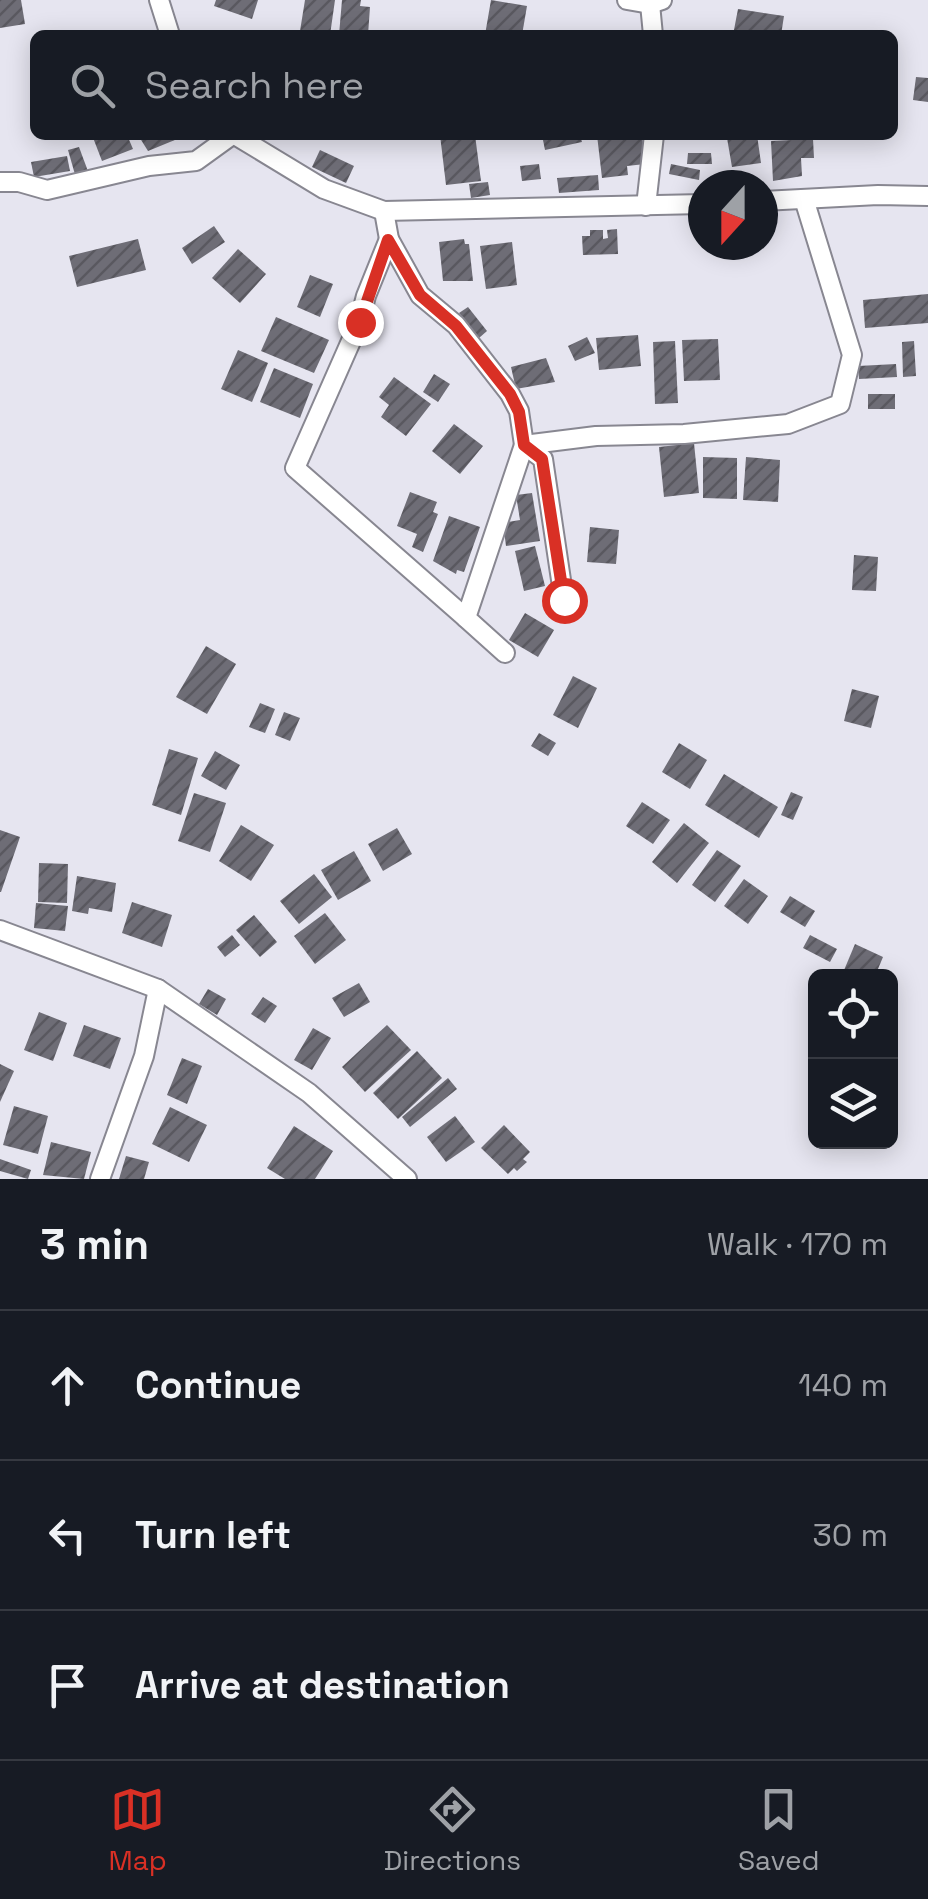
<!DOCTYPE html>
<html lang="en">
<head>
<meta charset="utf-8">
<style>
	:root { --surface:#171b24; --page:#242831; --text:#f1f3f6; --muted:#9ea1a6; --line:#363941; --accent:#d93025 }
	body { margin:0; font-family:"Space Grotesk",sans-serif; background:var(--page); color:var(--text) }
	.controls { position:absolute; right:30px; bottom:30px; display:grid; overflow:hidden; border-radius:15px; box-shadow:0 5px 25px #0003 }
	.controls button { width:90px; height:90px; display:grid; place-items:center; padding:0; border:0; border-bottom:2px solid var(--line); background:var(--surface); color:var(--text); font:50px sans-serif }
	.compass { position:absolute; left:688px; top:170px; width:90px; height:90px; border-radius:50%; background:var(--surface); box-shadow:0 5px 25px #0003; rotate:201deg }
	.stop { position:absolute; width:30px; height:30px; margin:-22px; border:8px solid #d93025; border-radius:50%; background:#fff }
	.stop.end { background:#d93025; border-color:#fff; box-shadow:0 2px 10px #0008 }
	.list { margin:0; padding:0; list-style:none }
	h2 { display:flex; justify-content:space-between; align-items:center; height:130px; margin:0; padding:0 40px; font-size:42px }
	h2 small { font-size:32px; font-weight:400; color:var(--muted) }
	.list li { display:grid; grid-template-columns:65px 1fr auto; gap:30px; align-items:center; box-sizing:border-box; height:150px; padding:0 40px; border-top:2px solid var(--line) }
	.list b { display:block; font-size:38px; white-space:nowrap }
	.list em { font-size:32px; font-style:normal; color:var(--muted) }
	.icon { flex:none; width:55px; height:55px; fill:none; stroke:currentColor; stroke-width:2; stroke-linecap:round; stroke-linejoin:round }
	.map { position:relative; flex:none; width:928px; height:1179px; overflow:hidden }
	.search { position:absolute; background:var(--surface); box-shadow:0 5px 25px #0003; left:30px; right:30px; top:30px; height:110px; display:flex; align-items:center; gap:25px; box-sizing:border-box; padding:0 35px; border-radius:15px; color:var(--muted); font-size:38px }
	.sheet { height:580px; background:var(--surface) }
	nav { display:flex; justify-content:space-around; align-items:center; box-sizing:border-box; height:140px; border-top:2px solid var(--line); background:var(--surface); font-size:28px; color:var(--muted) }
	nav a { display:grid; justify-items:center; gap:5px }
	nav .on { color:var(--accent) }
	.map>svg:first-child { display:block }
</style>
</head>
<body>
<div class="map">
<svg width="928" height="1179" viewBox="0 0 928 1179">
	<defs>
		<pattern id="building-hatch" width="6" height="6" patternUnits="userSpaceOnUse" patternTransform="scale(2.5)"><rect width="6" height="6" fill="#6e6d76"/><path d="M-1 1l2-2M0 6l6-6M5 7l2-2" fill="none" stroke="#59585f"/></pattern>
	</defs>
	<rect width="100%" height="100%" fill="#e6e5f0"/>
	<g fill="url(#building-hatch)">
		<polygon points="0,0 21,0 25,24 0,28"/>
		<polygon points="216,0 258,0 252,19 214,6"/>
		<polygon points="305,0 335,0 330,35 300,31"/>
		<polygon points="342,0 361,0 360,6 370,7 368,35 339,35"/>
		<polygon points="491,0 527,6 522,35 485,35"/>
		<polygon points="738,9 784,16 781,35 733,35"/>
		<polygon points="916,77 928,78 928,102 913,100"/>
		<polygon points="92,135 127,135 133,149 102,161"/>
		<polygon points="138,135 187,135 148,151"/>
		<polygon points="440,135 475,135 481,181 446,185"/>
		<polygon points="542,135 580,135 582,142 545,150"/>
		<polygon points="597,135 642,135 645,164 627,166 628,175 602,178"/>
		<polygon points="757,135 761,163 732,167 727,138"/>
		<polygon points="813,139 814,158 801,158 802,176 773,181 771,141"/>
		<polygon points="79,147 89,174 76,178 68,150"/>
		<polygon points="320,150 354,166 346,183 312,167"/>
		<polygon points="688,153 711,153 712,164 687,164"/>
		<polygon points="67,156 70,171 34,177 31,162"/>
		<polygon points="539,164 541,179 522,181 520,166"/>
		<polygon points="671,164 700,170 699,180 669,174"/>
		<polygon points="598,175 599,190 559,193 557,178"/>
		<polygon points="488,182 490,195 471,198 469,184"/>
		<polygon points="214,226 225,242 192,264 182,248"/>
		<polygon points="617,229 618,254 583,255 582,236 590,236 590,230 603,230 603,239 608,238 607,230"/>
		<polygon points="138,239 146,270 77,287 69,256"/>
		<polygon points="464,239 465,244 469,244 473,281 443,281 439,242"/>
		<polygon points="512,242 517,285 486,289 480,246"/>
		<polygon points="238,249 266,274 240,303 212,278"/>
		<polygon points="310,275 333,284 320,317 297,307"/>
		<polygon points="928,294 928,323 865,328 863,300"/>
		<polygon points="468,307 487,331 479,338 459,313"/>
		<polygon points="276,317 329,340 314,373 261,351"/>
		<polygon points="638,335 641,366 599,370 596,338"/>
		<polygon points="587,337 595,353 575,361 568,346"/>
		<polygon points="718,339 720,380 684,381 682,340"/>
		<polygon points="675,341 678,403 655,404 653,342"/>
		<polygon points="914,341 916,376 903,377 902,342"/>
		<polygon points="238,350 268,363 252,402 221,389"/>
		<polygon points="546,358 555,382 516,389 511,367"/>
		<polygon points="896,364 897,377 859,379 858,366"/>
		<polygon points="274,368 313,384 300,418 260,402"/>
		<polygon points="434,374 450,384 438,402 423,392"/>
		<polygon points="394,377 431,404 406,436 381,417 389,405 379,397"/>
		<rect x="868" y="394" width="27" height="15"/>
		<polygon points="454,424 483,446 460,474 432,451"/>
		<polygon points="694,443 699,493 664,497 659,447"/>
		<polygon points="703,457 737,458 737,499 703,498"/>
		<polygon points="746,457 780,460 778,502 743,500"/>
		<polygon points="410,492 437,502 433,512 438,514 423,552 412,547 417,534 397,526"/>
		<polygon points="532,493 540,541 506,546 503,523 520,520 516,495"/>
		<polygon points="449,516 480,527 464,572 457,570 456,574 433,561"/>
		<polygon points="590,527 619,530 616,564 587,562"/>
		<polygon points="535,546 545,586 524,591 515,551"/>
		<polygon points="854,555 878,557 876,591 852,590"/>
		<polygon points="525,613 554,630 538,657 509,640"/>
		<polygon points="206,646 236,664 207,714 176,697"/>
		<polygon points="573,676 597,688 578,728 553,715"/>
		<polygon points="852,689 879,696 871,728 844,721"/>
		<polygon points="260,703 275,709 265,733 249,727"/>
		<polygon points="284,712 300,718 290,741 275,735"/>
		<polygon points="539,733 556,743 548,756 531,746"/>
		<polygon points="679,743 707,760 690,789 662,772"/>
		<polygon points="169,749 198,758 181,815 152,805"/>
		<polygon points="215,751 240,765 226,790 201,776"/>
		<polygon points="724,774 778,807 759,838 705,805"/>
		<polygon points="791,792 803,797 793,820 781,815"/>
		<polygon points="194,793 226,803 210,852 178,841"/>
		<polygon points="642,802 670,820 653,844 626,826"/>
		<polygon points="684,823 709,843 677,883 652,862"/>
		<polygon points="241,825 274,845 251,881 219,861"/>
		<polygon points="397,828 412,854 383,871 368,844"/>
		<polygon points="0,830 20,837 1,892 0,892"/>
		<polygon points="717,850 741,866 715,902 692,885"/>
		<polygon points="354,851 371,881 338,900 321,870"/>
		<polygon points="39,863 68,864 67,903 38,902"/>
		<polygon points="314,874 332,897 299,924 280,901"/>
		<polygon points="77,876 116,883 112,912 89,908 88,914 72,911"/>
		<polygon points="744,879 768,896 748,924 724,906"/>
		<polygon points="790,896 815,911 805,927 780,912"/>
		<polygon points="132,902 172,915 162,947 122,933"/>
		<polygon points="36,903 68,906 65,931 34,928"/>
		<polygon points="325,913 346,940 315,964 294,936"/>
		<polygon points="254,915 277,942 260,957 236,930"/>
		<polygon points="232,935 240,945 225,957 217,947"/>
		<polygon points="810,935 837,949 830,962 803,948"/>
		<polygon points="855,944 883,957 875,976 842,975"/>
		<polygon points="359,983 370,1002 344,1017 332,998"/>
		<polygon points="208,989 226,999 217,1015 199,1004"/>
		<polygon points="263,997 277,1006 265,1023 251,1014"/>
		<polygon points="39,1012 67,1023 53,1061 24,1050"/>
		<polygon points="84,1025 121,1038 110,1069 73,1056"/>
		<polygon points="387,1025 411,1050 365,1092 342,1067"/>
		<polygon points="313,1028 331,1038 312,1070 294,1060"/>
		<polygon points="417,1051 442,1078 398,1119 373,1093"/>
		<polygon points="182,1058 202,1066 187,1104 167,1095"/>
		<polygon points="0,1064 14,1071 0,1102"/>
		<polygon points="448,1078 457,1089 410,1127 402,1117"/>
		<polygon points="14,1106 48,1116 38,1154 3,1145"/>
		<polygon points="170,1107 207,1125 189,1162 152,1144"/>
		<polygon points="455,1116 475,1142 446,1162 427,1137"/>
		<polygon points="504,1125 530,1152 523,1159 527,1162 517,1171 514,1168 508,1174 481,1148"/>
		<polygon points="294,1126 333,1151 315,1179 285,1179 267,1168"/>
		<polygon points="51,1142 91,1152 84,1179 43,1175"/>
		<polygon points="126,1156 149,1162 144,1179 119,1179"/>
		<polygon points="0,1159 31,1170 28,1179 0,1171"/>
	</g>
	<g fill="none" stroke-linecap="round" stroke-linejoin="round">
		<g stroke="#888791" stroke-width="22">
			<g id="minor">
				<polyline points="159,0 170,35"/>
				<polyline points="627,0 650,4 662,0"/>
				<polyline points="650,4 653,35"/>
				<polyline points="235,135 324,189 384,211 703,204"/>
				<polyline points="0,182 19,182 47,190 149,166 196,161 232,135"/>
				<polyline points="763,201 878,195 928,196"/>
				<polyline points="646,206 654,135"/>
				<polyline points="384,211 389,239 420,295 456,325 510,394 519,411 524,445 543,459 564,600"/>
				<polyline points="389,239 366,296 359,323 295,468 466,618"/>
				<polyline points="505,653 466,618 524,445 596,436 684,434 788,424 840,404 852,355 804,199"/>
				<polyline points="0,930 158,989 309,1093 407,1179"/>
				<polyline points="100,1179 144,1056 158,989"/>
			</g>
		</g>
		<use href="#minor" stroke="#fff" stroke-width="18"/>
	</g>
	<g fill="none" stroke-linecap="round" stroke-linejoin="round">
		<polyline stroke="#d93025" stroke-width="12" points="360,322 388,240 420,295 456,326 510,394 519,412 524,445 542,459 564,600"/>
	</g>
</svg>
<div class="controls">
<button><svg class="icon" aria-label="locate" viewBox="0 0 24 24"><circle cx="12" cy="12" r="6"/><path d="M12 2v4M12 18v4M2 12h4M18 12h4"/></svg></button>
<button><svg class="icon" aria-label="layers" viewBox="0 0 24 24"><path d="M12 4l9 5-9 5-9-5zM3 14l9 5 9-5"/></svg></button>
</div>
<svg class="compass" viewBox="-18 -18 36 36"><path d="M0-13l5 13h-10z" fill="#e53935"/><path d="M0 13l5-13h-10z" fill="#9ea1a6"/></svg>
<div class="stop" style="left:564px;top:600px"></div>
<div class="stop end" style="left:360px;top:322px"></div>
<div class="search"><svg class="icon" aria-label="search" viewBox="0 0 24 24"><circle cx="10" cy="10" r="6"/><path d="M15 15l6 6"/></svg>Search here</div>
</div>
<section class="sheet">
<h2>3 min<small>Walk · 170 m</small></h2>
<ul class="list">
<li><svg class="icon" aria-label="ahead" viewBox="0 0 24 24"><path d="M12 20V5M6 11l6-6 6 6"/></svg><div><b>Continue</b></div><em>140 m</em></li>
<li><svg class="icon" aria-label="left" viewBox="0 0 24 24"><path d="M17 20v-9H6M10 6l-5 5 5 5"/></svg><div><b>Turn left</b></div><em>30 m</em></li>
<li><svg class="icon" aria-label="arrive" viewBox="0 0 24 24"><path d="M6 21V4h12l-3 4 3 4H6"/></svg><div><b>Arrive at destination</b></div></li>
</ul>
</section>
<nav>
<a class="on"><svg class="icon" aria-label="map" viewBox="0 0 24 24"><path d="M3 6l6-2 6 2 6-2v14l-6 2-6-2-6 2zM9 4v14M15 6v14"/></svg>Map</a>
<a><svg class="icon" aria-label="directions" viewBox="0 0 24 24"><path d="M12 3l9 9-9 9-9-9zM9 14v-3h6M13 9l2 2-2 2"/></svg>Directions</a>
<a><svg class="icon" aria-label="saved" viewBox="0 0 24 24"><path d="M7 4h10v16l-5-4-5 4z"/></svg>Saved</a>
</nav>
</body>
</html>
